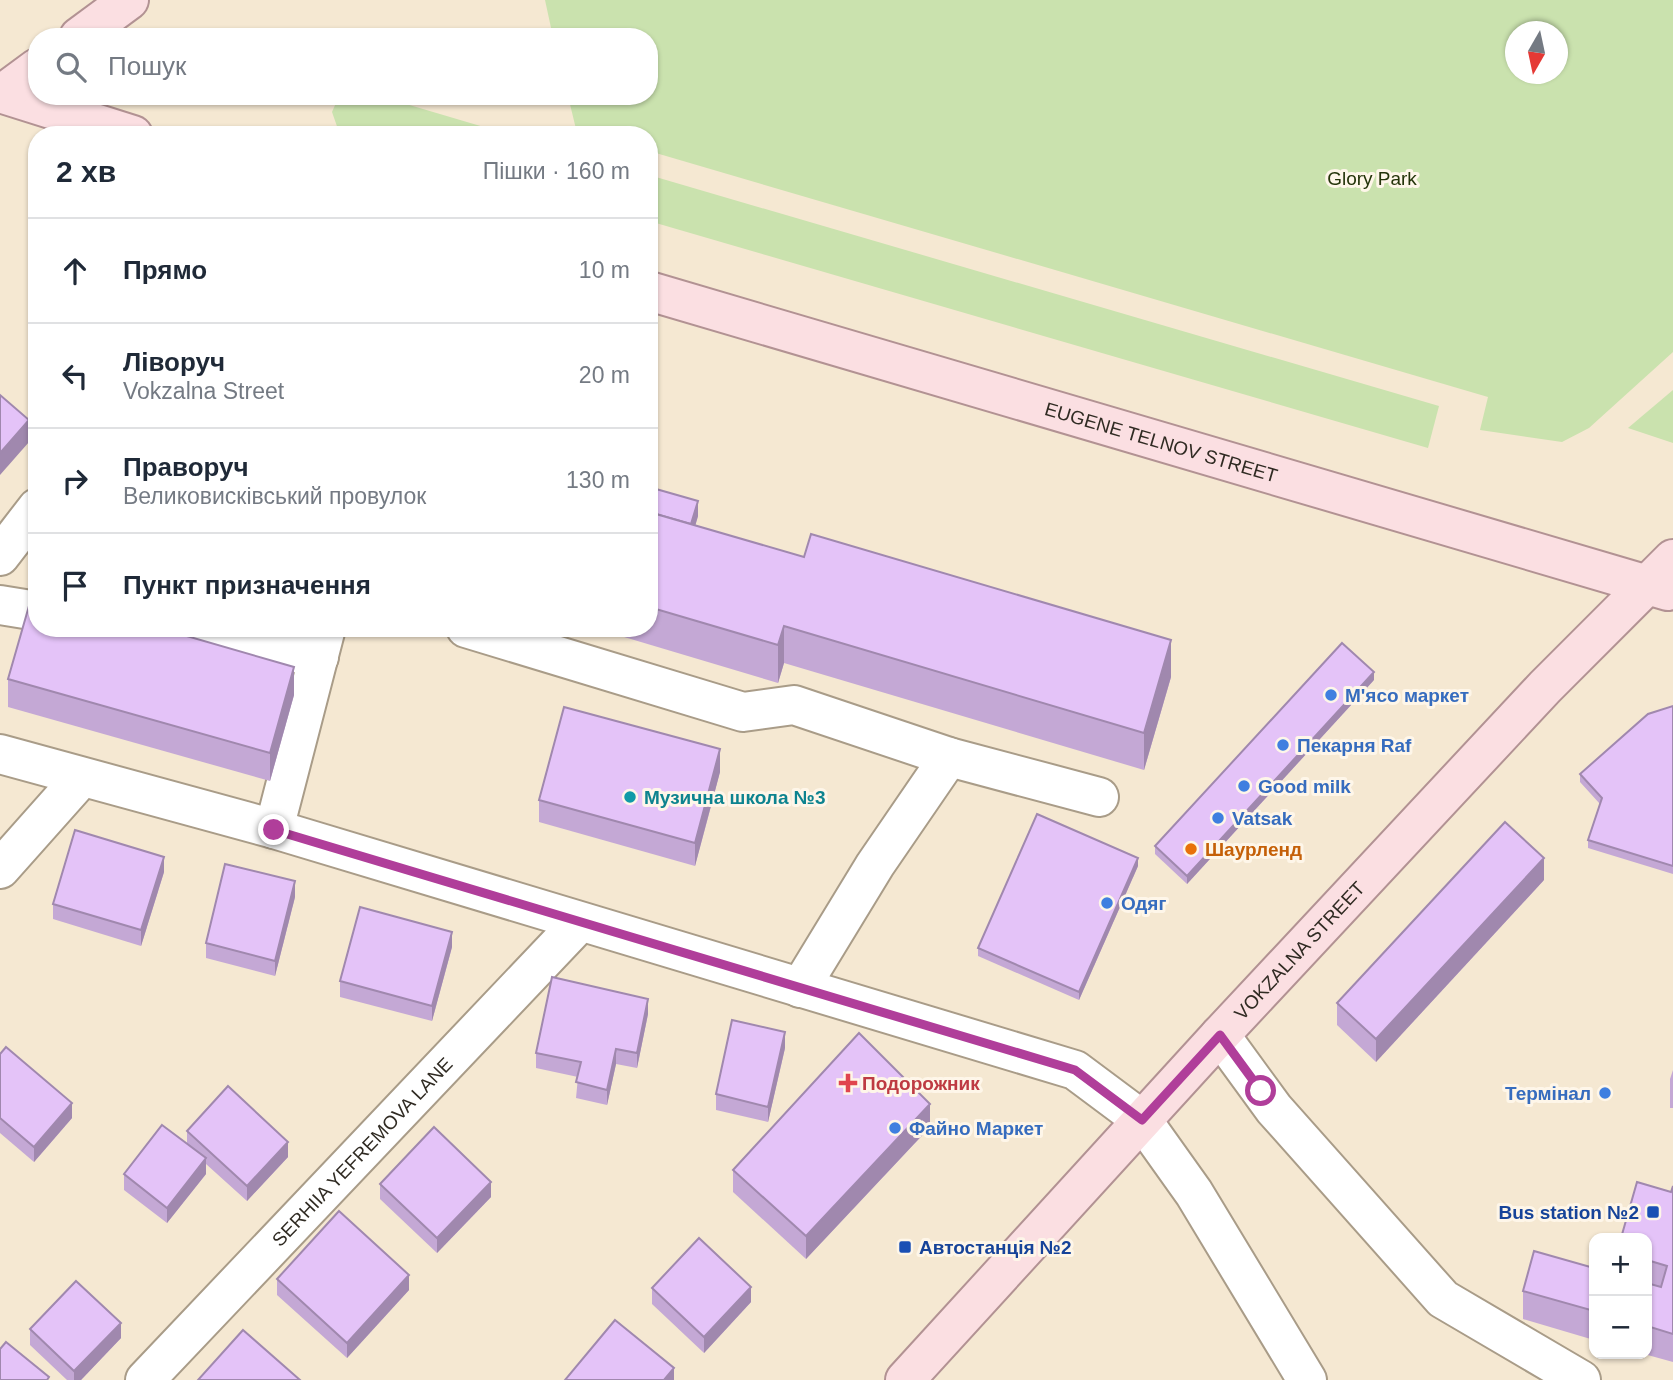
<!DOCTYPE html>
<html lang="uk">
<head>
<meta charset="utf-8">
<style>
	:root { --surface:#fff; --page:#f2f2f3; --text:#1f2937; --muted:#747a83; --line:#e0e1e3 }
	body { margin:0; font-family:Arial,sans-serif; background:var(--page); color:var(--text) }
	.controls { position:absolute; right:21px; bottom:21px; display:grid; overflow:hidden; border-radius:14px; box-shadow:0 2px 5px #0004 }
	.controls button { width:63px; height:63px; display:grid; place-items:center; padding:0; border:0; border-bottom:2px solid var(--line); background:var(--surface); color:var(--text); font:35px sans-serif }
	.compass { position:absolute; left:1505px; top:21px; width:63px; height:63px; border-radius:50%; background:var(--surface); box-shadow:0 2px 5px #0004; rotate:189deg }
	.stop { position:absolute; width:21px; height:21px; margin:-16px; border:5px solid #b03e9a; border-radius:50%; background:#fff }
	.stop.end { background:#b03e9a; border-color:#fff; box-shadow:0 2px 7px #0008 }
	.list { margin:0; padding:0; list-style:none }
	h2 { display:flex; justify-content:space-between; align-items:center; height:91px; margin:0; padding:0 28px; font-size:30px }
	h2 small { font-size:23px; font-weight:400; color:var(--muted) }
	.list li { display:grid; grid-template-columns:46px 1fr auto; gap:21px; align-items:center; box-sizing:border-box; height:105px; padding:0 28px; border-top:2px solid var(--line) }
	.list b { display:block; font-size:26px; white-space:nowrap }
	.list p { margin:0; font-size:23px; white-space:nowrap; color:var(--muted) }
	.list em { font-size:23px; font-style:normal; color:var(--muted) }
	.icon { flex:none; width:38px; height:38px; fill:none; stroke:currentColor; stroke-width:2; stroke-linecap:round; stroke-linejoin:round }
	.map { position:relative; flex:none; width:1673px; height:1380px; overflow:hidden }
	.search { position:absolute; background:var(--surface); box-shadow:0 2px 5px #0004; left:28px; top:28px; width:630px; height:77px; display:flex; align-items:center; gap:18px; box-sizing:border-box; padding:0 24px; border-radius:28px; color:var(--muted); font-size:26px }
	.panel { position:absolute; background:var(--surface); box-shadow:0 2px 5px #0004; left:28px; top:126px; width:630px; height:511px; border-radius:28px }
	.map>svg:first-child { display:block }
</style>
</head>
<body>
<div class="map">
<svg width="1673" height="1380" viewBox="0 0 1673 1380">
	<rect width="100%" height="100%" fill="#f5e8d2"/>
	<g fill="#cae2ae" fill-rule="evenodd">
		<path d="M545,0h1128v352l-84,76 -27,14 -82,-12 8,-33 -839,-246v-16h-55l-18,-6 -8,-33h81v-59h-96zM1516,32h42v42h-42z"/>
		<polygon points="339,96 379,96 511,135 351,135 339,132 332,112"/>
		<polygon points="649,175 1439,406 1428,448 649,221"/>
		<polygon points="1673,390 1673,443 1628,428"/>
	</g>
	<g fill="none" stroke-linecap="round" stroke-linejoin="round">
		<g stroke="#a99c88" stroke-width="42">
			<g id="minor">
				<polyline points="0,556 37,508"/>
				<polyline points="0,605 37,611"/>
				<polyline points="145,628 319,657"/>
				<polyline points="466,628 743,712 794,705 949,757 1099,797"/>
				<polyline points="0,754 274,829 1075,1070 1142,1120 1194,1193 1307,1380"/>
				<polyline points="274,829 326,628"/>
				<polyline points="0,869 81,778"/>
				<polyline points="800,988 875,865 949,757"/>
				<polyline points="1220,1035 1274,1109 1443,1299 1581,1380"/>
				<path id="s1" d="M145,1380l435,-458"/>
			</g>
		</g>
		<g stroke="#b29293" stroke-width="42">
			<g id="major">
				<polyline points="79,37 129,0"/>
				<polyline points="0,93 133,135"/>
				<polyline points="2,94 37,68"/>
				<path id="s2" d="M649,291l1019,300"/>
				<path id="s3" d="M905,1380l315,-345 325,-348 128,-128"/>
			</g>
		</g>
		<use href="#minor" stroke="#fff" stroke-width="38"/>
		<use href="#major" stroke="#fbdfe2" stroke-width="38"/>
	</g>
	<g fill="#c4a8d5">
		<polygon points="649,487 698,516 695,525 1171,677 1144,770 784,663 778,683 594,628 649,628"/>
		<polygon points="8,679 294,695 270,781 8,707"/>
		<polygon points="1374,680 1187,884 1155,854 1155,846"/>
		<polygon points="1673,706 1673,874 1588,848 1588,840 1600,804 1580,782 1580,774"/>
		<polygon points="720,772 695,866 539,822 539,800"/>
		<polygon points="1138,866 1079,1000 978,956 978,948"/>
		<polygon points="164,872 141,946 53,919 53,904"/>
		<polygon points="1544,880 1376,1062 1337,1025 1337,1003"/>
		<polygon points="295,897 275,976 206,958 206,943"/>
		<polygon points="452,947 432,1021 340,997 340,981"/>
		<polygon points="648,1014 637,1068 616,1064 607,1105 576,1098 578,1077 536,1068 536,1053"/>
		<polygon points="785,1048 768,1122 716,1110 716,1094"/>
		<polygon points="0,1054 72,1118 34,1162 0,1133"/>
		<polygon points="1673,1070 1673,1108 1670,1108 1670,1079"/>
		<polygon points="930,1127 806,1259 733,1192 733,1170"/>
		<polygon points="187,1131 288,1157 247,1201 206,1164 206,1174 167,1223 124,1190 124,1174 187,1144"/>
		<polygon points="380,1184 491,1197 437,1253 380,1199"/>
		<polygon points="1673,1186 1673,1362 1644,1354 1647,1354 1647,1238 1671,1192"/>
		<polygon points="1594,1268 1594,1340 1523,1319 1523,1291"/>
		<polygon points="277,1279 409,1290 347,1358 277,1295"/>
		<polygon points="652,1288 751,1302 704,1353 652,1304"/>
		<polygon points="30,1329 121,1338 81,1380 67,1380 30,1345"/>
	</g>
	<g fill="#a088ae">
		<polygon points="29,420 29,442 0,475 0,453"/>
		<polygon points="698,501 698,516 686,559 686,543"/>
		<polygon points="784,626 784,663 778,683 778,645"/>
		<polygon points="1171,640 1171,677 1144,770 1144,733"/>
		<polygon points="294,667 294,695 270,781 270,753"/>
		<polygon points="1374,672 1374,680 1187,884 1187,876"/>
		<polygon points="720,749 720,772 695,866 695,843"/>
		<polygon points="164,857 164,872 141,946 141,930"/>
		<polygon points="1138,858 1138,866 1079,1000 1079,992"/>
		<polygon points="1544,858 1544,880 1376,1062 1376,1039"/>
		<polygon points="295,881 295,897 275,976 275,961"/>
		<polygon points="452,932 452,947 432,1021 432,1006"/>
		<polygon points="648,999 648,1014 637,1068 637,1053"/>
		<polygon points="785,1032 785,1048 768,1122 768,1107"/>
		<polygon points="616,1049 616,1064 607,1105 607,1090"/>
		<polygon points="72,1103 72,1118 34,1162 34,1147"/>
		<polygon points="930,1104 930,1127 806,1259 806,1236"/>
		<polygon points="288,1142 288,1157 247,1201 247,1186"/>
		<polygon points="206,1158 206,1174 167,1223 167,1208"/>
		<polygon points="491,1182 491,1197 437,1253 437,1238"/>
		<polygon points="409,1275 409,1290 347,1358 347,1343"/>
		<polygon points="751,1287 751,1302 704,1353 704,1337"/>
		<polygon points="121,1323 121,1338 81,1380 74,1380 74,1371"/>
		<polygon points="674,1368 674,1380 664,1380"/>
	</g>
	<g fill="#e4c3f8" stroke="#a088ae" stroke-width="2">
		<polygon points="0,395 29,420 0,453"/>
		<polygon points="649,487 698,501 691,524 649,512"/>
		<polygon points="649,512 804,557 811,534 1171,640 1144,733 784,626 778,645 649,607"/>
		<polygon points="33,592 37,593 37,628 159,628 294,667 270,753 8,679"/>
		<polygon points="1342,643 1374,672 1187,876 1155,846"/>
		<polygon points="1673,706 1673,866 1588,840 1602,798 1580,774 1648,714"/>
		<polygon points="564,707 720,749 695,843 539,800"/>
		<polygon points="1037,814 1138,858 1079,992 978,948"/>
		<polygon points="1505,822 1544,858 1376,1039 1337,1003"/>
		<polygon points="75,830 164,857 141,930 53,904"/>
		<polygon points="225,864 295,881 275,961 206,943"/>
		<polygon points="360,907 452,932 432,1006 340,981"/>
		<polygon points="552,977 648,999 637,1053 616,1049 607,1090 576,1082 581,1062 536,1053"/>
		<polygon points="732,1020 785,1032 768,1107 716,1094"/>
		<polygon points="859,1033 930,1104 806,1236 733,1170"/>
		<polygon points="6,1047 72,1103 34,1147 0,1118 0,1054"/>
		<polygon points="228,1086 288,1142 247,1186 187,1131"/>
		<polygon points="162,1125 206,1158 167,1208 124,1174"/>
		<polygon points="434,1127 491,1182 437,1238 380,1184"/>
		<polygon points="1637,1182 1671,1192 1673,1186 1673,1334 1647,1326 1647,1283 1661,1287 1667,1266 1647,1260 1647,1238 1621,1238"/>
		<polygon points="339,1211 409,1275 347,1343 277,1279"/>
		<polygon points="699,1238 751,1287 704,1337 652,1288"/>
		<polygon points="1534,1251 1594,1268 1594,1311 1523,1291"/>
		<polygon points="76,1281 121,1323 74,1371 30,1329"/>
		<polygon points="615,1320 674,1368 664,1380 565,1380"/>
		<polygon points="243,1330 300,1380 198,1380"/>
		<polygon points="6,1342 49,1377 47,1380 0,1380 0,1349"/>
	</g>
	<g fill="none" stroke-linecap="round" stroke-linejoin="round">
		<polyline stroke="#b03e9a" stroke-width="9" points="274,830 1075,1070 1142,1120 1220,1035 1261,1091"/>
	</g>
	<g fill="#3f7fe0" stroke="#fef6e9" stroke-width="2.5">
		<circle cx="1331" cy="695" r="7"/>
		<circle cx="1283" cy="745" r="7"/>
		<circle cx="1244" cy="786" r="7"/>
		<circle cx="1218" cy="818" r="7"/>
		<circle cx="1107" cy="903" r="7"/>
		<circle cx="1605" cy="1093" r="7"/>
		<circle cx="895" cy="1128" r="7"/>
	</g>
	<circle fill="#0f9aa8" stroke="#fef6e9" stroke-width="2.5" cx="630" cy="797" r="7"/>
	<circle fill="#e8710a" stroke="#fef6e9" stroke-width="2.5" cx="1191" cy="849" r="7"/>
	<path fill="#e0444e" stroke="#fef6e9" stroke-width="2.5" d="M844.5 1072.5h7v7h7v7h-7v7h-7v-7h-7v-7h7z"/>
	<g fill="#1a4fb4" stroke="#fef6e9" stroke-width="2.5">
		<rect x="1646" y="1205" width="14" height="14" rx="3.5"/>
		<rect x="898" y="1240" width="14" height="14" rx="3.5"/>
	</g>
	<g text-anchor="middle" stroke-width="6" stroke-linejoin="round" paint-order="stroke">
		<g font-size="19" fill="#24340a" stroke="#fef6e9">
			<text x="1372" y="185">Glory Park</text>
		</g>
		<g font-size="19" fill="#302b23" stroke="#fef6e9">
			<text dy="7" stroke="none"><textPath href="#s2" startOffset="534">EUGENE TELNOV STREET</textPath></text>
			<text dy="7" stroke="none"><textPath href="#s3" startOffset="583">VOKZALNA STREET</textPath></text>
			<text dy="7" stroke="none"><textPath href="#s1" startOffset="315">SERHIIA YEFREMOVA LANE</textPath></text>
		</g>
		<g font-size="19" font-weight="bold" fill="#366cbe" stroke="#fef6e9" text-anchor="start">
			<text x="1345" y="702">М'ясо маркет</text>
			<text x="1297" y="752">Пекарня Raf</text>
			<text x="1258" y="793">Good milk</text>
			<text x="1232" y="825">Vatsak</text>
			<text x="1121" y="910">Одяг</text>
			<text x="1591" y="1100" text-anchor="end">Термінал</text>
			<text x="909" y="1135">Файно Маркет</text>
		</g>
		<g font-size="19" font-weight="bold" fill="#0d838f" stroke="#fef6e9" text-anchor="start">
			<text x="644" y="804">Музична школа №3</text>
		</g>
		<g font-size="19" font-weight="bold" fill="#c56008" stroke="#fef6e9" text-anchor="start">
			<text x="1205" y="856">Шаурленд</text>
		</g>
		<g font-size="19" font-weight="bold" fill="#be3a42" stroke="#fef6e9" text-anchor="start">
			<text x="862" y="1090">Подорожник</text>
		</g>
		<g font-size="19" font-weight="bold" fill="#164399" stroke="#fef6e9" text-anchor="end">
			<text x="1639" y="1219">Bus station №2</text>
			<text x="919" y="1254" text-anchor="start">Автостанція №2</text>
		</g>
	</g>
</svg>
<div class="controls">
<button>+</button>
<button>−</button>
</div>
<svg class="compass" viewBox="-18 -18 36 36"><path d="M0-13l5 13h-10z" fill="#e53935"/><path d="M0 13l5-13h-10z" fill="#747a83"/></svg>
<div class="stop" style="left:1261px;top:1091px"></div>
<div class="stop end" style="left:274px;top:830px"></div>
<div class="search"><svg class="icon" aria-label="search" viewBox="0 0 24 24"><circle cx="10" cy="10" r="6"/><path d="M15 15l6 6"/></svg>Пошук</div>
<section class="panel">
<h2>2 хв<small>Пішки · 160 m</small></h2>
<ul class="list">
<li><svg class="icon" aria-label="ahead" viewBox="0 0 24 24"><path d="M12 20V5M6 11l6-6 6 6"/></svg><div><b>Прямо</b></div><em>10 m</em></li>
<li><svg class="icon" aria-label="left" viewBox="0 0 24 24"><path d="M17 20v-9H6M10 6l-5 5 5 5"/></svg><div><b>Ліворуч</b><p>Vokzalna Street</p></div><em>20 m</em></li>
<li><svg class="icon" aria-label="right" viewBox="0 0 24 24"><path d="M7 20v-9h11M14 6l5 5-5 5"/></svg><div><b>Праворуч</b><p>Великовисківський провулок</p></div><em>130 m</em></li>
<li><svg class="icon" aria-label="arrive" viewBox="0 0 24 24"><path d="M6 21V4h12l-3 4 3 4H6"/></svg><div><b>Пункт призначення</b></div></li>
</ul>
</section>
</div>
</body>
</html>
